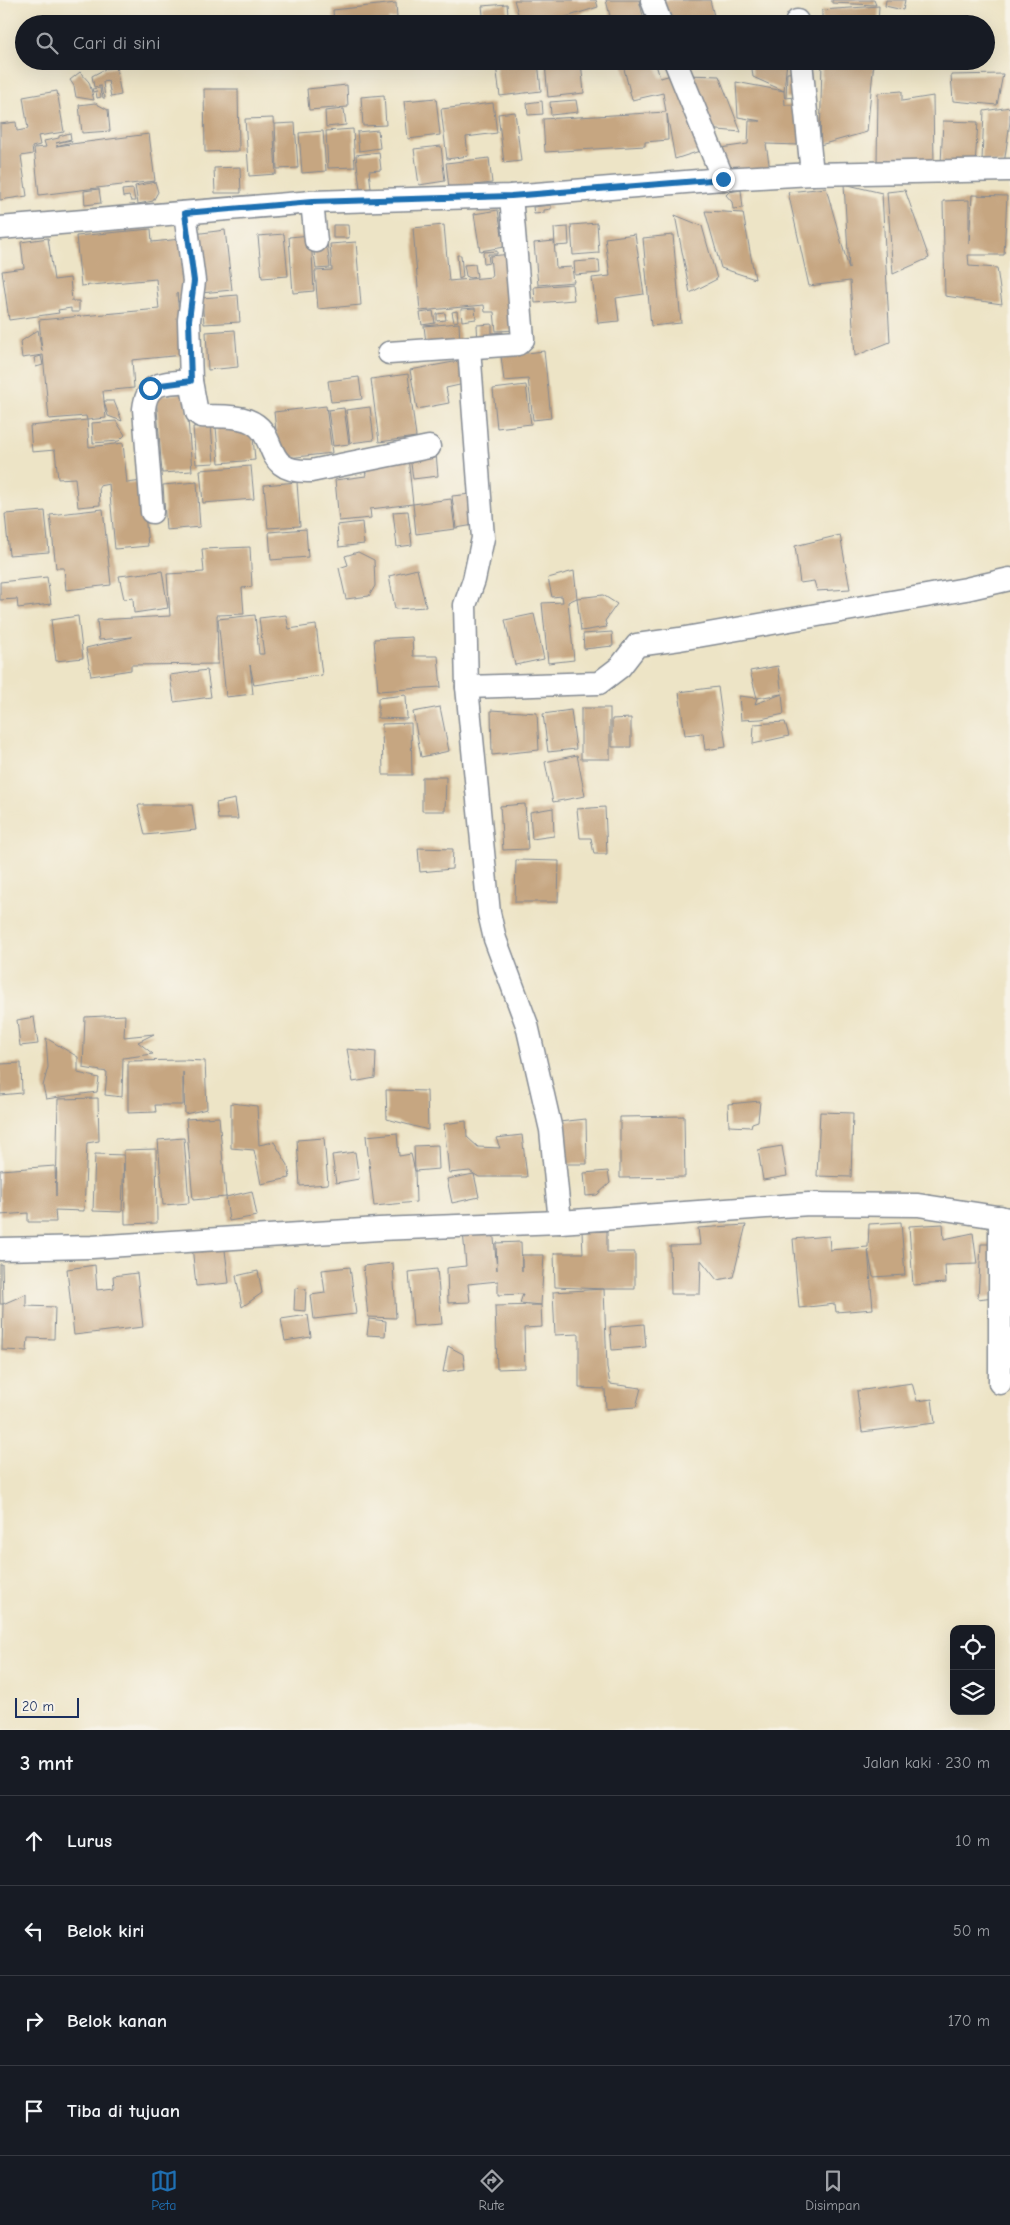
<!DOCTYPE html>
<html lang="id">
<head>
<meta charset="utf-8">
<style>
	:root { --surface:#171b24; --page:#242831; --text:#f1f3f6; --muted:#9ea1a6; --line:#363941; --accent:#1f6fb2 }
	body { margin:0; font-family:"Comic Neue",sans-serif; background:var(--page); color:var(--text) }
	.controls { position:absolute; right:15px; bottom:15px; display:grid; overflow:hidden; border-radius:10px; box-shadow:0 5px 20px #0002 }
	.controls button { width:45px; height:45px; display:grid; place-items:center; padding:0; border:0; border-bottom:1px solid var(--line); background:var(--surface); color:var(--text); font:25px sans-serif }
	.scale { position:absolute; left:15px; bottom:12px; width:64px; box-sizing:border-box; padding-left:5px; border:2px solid #1b2f5e; border-top:0; font-size:14px; line-height:18px; white-space:nowrap; color:#1b2f5e; -webkit-text-stroke:4px #f7f3e8; paint-order:stroke }
	.stop { position:absolute; width:15px; height:15px; margin:-11px; border:4px solid #1f6fb2; border-radius:50%; background:#fff }
	.stop.end { background:#1f6fb2; border-color:#fff; box-shadow:0 1px 5px #0008 }
	.list { margin:0; padding:0; list-style:none }
	h2 { display:flex; justify-content:space-between; align-items:center; height:65px; margin:0; padding:0 20px; font-size:21px }
	h2 small { font-size:16px; font-weight:400; color:var(--muted) }
	.list li { display:grid; grid-template-columns:32px 1fr auto; gap:15px; align-items:center; box-sizing:border-box; height:90px; padding:0 20px; border-top:1px solid var(--line) }
	.list b { display:block; font-size:19px; white-space:nowrap }
	.list em { font-size:16px; font-style:normal; color:var(--muted) }
	.icon { flex:none; width:28px; height:28px; fill:none; stroke:currentColor; stroke-width:2; stroke-linecap:round; stroke-linejoin:round }
	.map { position:relative; flex:none; width:1010px; height:1730px; overflow:hidden }
	.search { position:absolute; background:var(--surface); box-shadow:0 5px 20px #0002; left:15px; right:15px; top:15px; height:55px; display:flex; align-items:center; gap:12px; box-sizing:border-box; padding:0 18px; border-radius:28px; color:var(--muted); font-size:19px }
	.sheet { height:425px; background:var(--surface) }
	nav { display:flex; justify-content:space-around; align-items:center; box-sizing:border-box; height:70px; border-top:1px solid var(--line); background:var(--surface); font-size:14px; color:var(--muted) }
	nav a { display:grid; justify-items:center; gap:2px }
	nav .on { color:var(--accent) }
	.map>svg:first-child { display:block }
</style>
</head>
<body>
<div class="map">
<svg width="1010" height="1730" viewBox="0 0 1010 1730">
	<rect width="100%" height="100%" fill="#f7f3e8"/>
	<filter id="ink" filterUnits="userSpaceOnUse"><feTurbulence type="fractalNoise" baseFrequency=".02" numOctaves="2"/><feDisplacementMap in="SourceGraphic" scale="10" xChannelSelector="R" yChannelSelector="G"/><feConvolveMatrix kernelMatrix="1 2 1 2 8 2 1 2 1" color-interpolation-filters="sRGB"/></filter>
	<filter id="wash" filterUnits="userSpaceOnUse"><feTurbulence type="fractalNoise" baseFrequency=".0096" numOctaves="4" result="noise"/><feDisplacementMap in="SourceGraphic" scale="20" xChannelSelector="R" yChannelSelector="G"/><feGaussianBlur stdDeviation="1.12" result="paint"/><feColorMatrix in="noise" values="0 0 0 0 0 0 0 0 0 0 0 0 0 0 0 0 0 1.4 0 .05"/><feComposite in="paint" operator="in"/></filter>
	<g filter="url(#wash)">
		<rect width="100%" height="100%" fill="#ede4c6"/>
		<g id="blocks">
			<g fill="#c6a681">
				<polygon points="514,0 596,0 598,7 544,24 521,24"/>
				<polygon points="606,0 639,0 645,24 612,24"/>
				<polygon points="663,0 710,0 714,16 681,24 669,24"/>
				<polygon points="832,0 874,0 876,5 832,3"/>
				<polygon points="886,0 905,0 903,10 885,6"/>
				<polygon points="396,3 397,18 388,19 389,24 334,24 333,10"/>
				<polygon points="507,4 509,24 484,24 482,6"/>
				<polygon points="879,6 878,24 822,24 822,10"/>
				<polygon points="528,61 538,61 541,91 500,96 496,65"/>
				<polygon points="581,61 584,93 548,97 545,64"/>
				<polygon points="622,61 655,61 660,78 676,74 706,149 675,159 667,114 668,140 645,142 645,146 545,152 543,119 666,112 663,93 632,100"/>
				<polygon points="751,61 787,61 784,91 785,105 805,105 800,145 766,144 770,170 723,171 714,149 748,144 749,121 761,121 738,117 736,82 784,91 753,77"/>
				<polygon points="822,61 874,61 867,132 820,145"/>
				<polygon points="116,67 121,95 111,97 108,81 103,82 105,98 103,98 101,86 94,87 92,76 105,69"/>
				<polygon points="80,72 89,82 94,100 76,97 74,86 70,80"/>
				<polygon points="800,72 803,96 786,98 787,73"/>
				<polygon points="1003,74 997,105 953,101 951,75"/>
				<polygon points="687,75 719,76 741,132 707,129"/>
				<polygon points="347,85 348,107 309,110 307,89"/>
				<polygon points="100,88 101,97 97,98 96,91 93,92 92,89"/>
				<polygon points="204,89 238,89 239,151 205,152"/>
				<polygon points="57,91 64,132 38,136 40,145 32,147 33,154 21,156 27,196 0,200 0,124 16,122 17,131 28,129 23,97"/>
				<polygon points="902,91 902,101 933,96 934,165 877,164 878,93"/>
				<polygon points="384,95 386,125 363,126 361,97"/>
				<polygon points="436,98 440,135 408,139 404,101"/>
				<polygon points="576,100 578,112 551,115 550,102"/>
				<polygon points="542,101 543,114 528,115 527,103"/>
				<polygon points="95,103 108,110 110,131 82,133 79,105"/>
				<polygon points="493,103 497,133 466,137 468,156 447,159 441,109"/>
				<polygon points="1010,107 1010,122 1004,164 982,160 984,111"/>
				<polygon points="344,109 346,125 326,127 325,111"/>
				<polygon points="515,112 521,161 504,163 498,114"/>
				<polygon points="273,118 276,174 249,176 245,119"/>
				<polygon points="943,121 978,122 975,165 941,164"/>
				<polygon points="295,123 298,168 277,169 275,124"/>
				<polygon points="353,129 355,167 328,168 326,131"/>
				<polygon points="378,130 380,148 359,151 357,132"/>
				<polygon points="323,131 326,171 302,173 299,133"/>
				<polygon points="70,133 71,139 56,143 71,140 72,142 56,146 149,134 155,181 39,195 34,148 46,147 44,141 59,138 59,136"/>
				<polygon points="441,146 445,181 419,185 414,149"/>
				<polygon points="379,152 381,170 369,171 371,188 360,189 356,155"/>
				<polygon points="489,158 492,183 449,188 446,163"/>
				<polygon points="240,167 241,193 215,193 214,168"/>
				<polygon points="155,182 158,192 153,201 138,204 135,186"/>
				<polygon points="844,184 882,193 890,342 855,356 850,281 809,286 788,192 826,188 849,269"/>
				<polygon points="99,189 101,203 85,205 84,191"/>
				<polygon points="133,189 135,201 131,201 129,196 123,197 122,190"/>
				<polygon points="741,190 743,208 733,209 732,202 726,195 729,192"/>
				<polygon points="905,190 929,258 893,274 887,192"/>
				<polygon points="972,195 1007,196 1004,255 968,255 969,266 997,268 1002,304 945,296 943,201 969,200 969,244"/>
				<polygon points="551,205 551,209 544,210 544,213 534,214 533,207"/>
				<polygon points="498,210 504,247 480,251 474,214"/>
				<polygon points="705,211 743,213 755,279 721,268"/>
				<polygon points="675,215 702,226 717,279 690,293"/>
				<polygon points="597,223 599,253 573,255 571,225"/>
				<polygon points="333,225 348,225 349,238 333,238"/>
				<polygon points="444,225 449,281 492,277 490,256 512,254 518,330 496,331 494,312 485,312 484,305 420,311 413,228"/>
				<polygon points="568,227 569,245 555,246 554,228"/>
				<polygon points="151,229 152,242 181,239 186,301 178,302 177,293 183,355 132,360 134,388 103,391 104,401 114,401 122,421 108,416 104,401 106,418 87,420 89,447 123,443 127,483 142,481 148,546 115,549 109,484 99,486 100,505 78,507 75,478 58,479 55,450 32,452 30,426 87,420 86,416 49,419 43,355 22,358 20,342 38,330 42,351 39,320 159,309 156,279 81,286 76,236"/>
				<polygon points="225,230 232,290 201,293 194,234"/>
				<polygon points="284,234 288,276 262,278 258,236"/>
				<polygon points="635,234 644,294 616,298 619,321 598,323 592,278 610,276 605,238"/>
				<polygon points="311,235 314,291 293,293 289,237"/>
				<polygon points="673,235 681,323 651,326 643,238"/>
				<polygon points="48,238 54,280 70,278 72,301 79,301 79,312 71,312 71,308 58,310 59,313 9,320 2,271 24,268 21,242"/>
				<polygon points="554,241 556,268 572,267 574,282 538,285 534,243"/>
				<polygon points="327,242 330,268 316,269 313,244"/>
				<polygon points="356,242 361,305 318,309 315,271 332,270 330,244"/>
				<polygon points="497,251 497,254 488,254 489,263 484,264 483,252"/>
				<polygon points="457,255 461,255 463,277 459,279"/>
				<polygon points="599,260 600,273 575,275 574,262"/>
				<polygon points="475,264 477,277 470,278 466,276 464,265"/>
				<polygon points="572,284 574,300 535,303 534,287"/>
				<polygon points="238,295 240,322 204,324 202,298"/>
				<polygon points="475,308 476,319 462,321 461,309"/>
				<polygon points="433,311 435,323 422,325 420,313"/>
				<polygon points="457,311 458,321 454,322 452,312"/>
				<polygon points="445,313 446,320 437,321 437,314"/>
				<polygon points="459,323 460,343 426,343 424,326"/>
				<polygon points="492,324 492,333 503,332 500,342 478,343 477,325"/>
				<polygon points="235,330 238,367 208,370 206,332"/>
				<polygon points="544,351 551,418 533,420 528,379 504,381 501,356"/>
				<polygon points="41,356 43,365 36,367 34,358"/>
				<polygon points="459,361 464,384 446,388 449,403 417,409 410,370"/>
				<polygon points="408,374 416,437 379,442 371,379"/>
				<polygon points="359,377 362,399 331,402 328,381"/>
				<polygon points="526,385 531,424 497,428 493,389"/>
				<polygon points="186,393 192,471 162,473 156,396"/>
				<polygon points="326,406 332,453 279,459 274,412"/>
				<polygon points="370,407 374,440 350,443 346,410"/>
				<polygon points="344,408 349,444 333,446 328,410"/>
				<polygon points="116,421 125,435 119,441 93,443 92,423"/>
				<polygon points="211,425 214,463 196,464 193,427"/>
				<polygon points="252,425 255,460 219,463 216,427"/>
				<polygon points="436,453 438,476 413,479 410,456"/>
				<polygon points="408,457 413,504 370,509 371,518 339,521 335,480 366,476 364,462"/>
				<polygon points="251,466 254,499 203,503 200,470"/>
				<polygon points="197,482 200,527 166,530 163,485"/>
				<polygon points="297,482 300,526 268,528 264,485"/>
				<polygon points="471,494 474,525 456,528 452,496"/>
				<polygon points="451,499 455,529 416,534 413,504"/>
				<polygon points="103,509 111,585 66,590 64,568 56,568 50,515"/>
				<polygon points="45,511 49,552 9,555 5,514"/>
				<polygon points="408,511 412,545 397,547 393,512"/>
				<polygon points="362,522 364,544 339,547 337,525"/>
				<polygon points="306,529 308,557 271,560 269,532"/>
				<polygon points="840,535 850,589 817,591 814,581 800,583 795,546"/>
				<polygon points="250,547 252,587 242,588 244,614 217,615 218,664 131,665 131,670 91,676 86,648 132,637 99,640 97,620 170,616 167,574 204,572 202,549"/>
				<polygon points="358,552 374,560 375,586 369,596 346,599 339,568 348,565 345,556"/>
				<polygon points="417,569 426,607 395,609 389,576"/>
				<polygon points="162,571 168,608 134,613 133,598 124,599 119,576"/>
				<polygon points="574,571 577,598 603,595 617,604 605,621 607,627 581,631 577,598 568,602 574,660 548,663 542,603 563,602 562,596 552,597 548,578"/>
				<polygon points="47,577 51,604 18,608 17,599 0,600 0,582"/>
				<polygon points="534,614 544,659 515,665 505,620"/>
				<polygon points="255,615 259,654 264,654 259,618 286,615 289,629 316,625 322,675 254,685 250,665 253,694 226,697 218,619"/>
				<polygon points="78,616 83,658 56,661 51,620"/>
				<polygon points="612,632 613,646 584,649 583,634"/>
				<polygon points="412,637 413,656 438,656 441,687 378,691 374,639"/>
				<polygon points="778,666 782,694 784,714 761,719 741,720 739,696 757,698 755,704 782,694 757,698 750,671"/>
				<polygon points="207,670 211,697 174,702 170,675"/>
				<polygon points="718,687 726,747 705,750 703,733 685,735 679,692"/>
				<polygon points="406,695 407,719 378,718 378,698"/>
				<polygon points="440,707 449,751 421,757 413,712"/>
				<rect x="581" y="708" width="29" height="51"/>
				<polygon points="491,710 537,713 539,750 492,755"/>
				<polygon points="571,710 576,749 548,752 543,714"/>
				<polygon points="631,718 631,747 612,747 612,719"/>
				<polygon points="785,722 789,736 753,744 754,724"/>
				<polygon points="411,723 412,775 383,775 382,724"/>
				<polygon points="577,755 585,796 553,802 545,762"/>
				<polygon points="422,777 446,777 445,811 422,811"/>
				<polygon points="235,799 238,819 218,819 216,803"/>
				<polygon points="525,804 528,849 503,850 500,806"/>
				<polygon points="138,805 192,805 196,830 145,835"/>
				<polygon points="605,807 607,854 594,854 591,838 580,838 577,809"/>
				<polygon points="553,808 554,836 532,839 530,812"/>
				<polygon points="418,848 453,849 452,869 420,872"/>
				<polygon points="516,860 559,861 558,902 515,902"/>
				<polygon points="125,1015 124,1037 154,1034 138,1042 153,1054 123,1058 122,1097 105,1095 107,1072 83,1068 85,1017"/>
				<polygon points="34,1017 38,1044 20,1046 17,1020"/>
				<polygon points="46,1038 78,1057 78,1073 99,1078 97,1092 46,1099 43,1086 48,1067"/>
				<polygon points="347,1049 376,1052 375,1078 353,1082"/>
				<polygon points="183,1060 205,1061 207,1109 185,1114 183,1072 183,1105 155,1105 156,1112 128,1113 128,1061"/>
				<polygon points="21,1063 22,1093 0,1095 0,1064"/>
				<polygon points="386,1090 427,1091 428,1130 387,1119"/>
				<polygon points="98,1098 99,1141 87,1143 84,1211 55,1210 56,1222 28,1222 28,1213 0,1215 0,1170 55,1166 56,1196 58,1099"/>
				<polygon points="760,1101 758,1121 752,1123 751,1127 729,1126 728,1104"/>
				<polygon points="231,1103 257,1106 259,1145 274,1142 288,1165 290,1178 261,1184 254,1150 231,1148"/>
				<polygon points="820,1112 853,1113 851,1177 817,1176"/>
				<polygon points="684,1116 685,1177 620,1178 620,1117"/>
				<polygon points="219,1117 226,1197 193,1200 186,1119"/>
				<polygon points="586,1119 587,1164 561,1164 559,1122"/>
				<polygon points="466,1121 467,1137 478,1147 500,1148 496,1138 522,1135 527,1177 479,1177 474,1174 479,1197 452,1203 447,1179 474,1174 470,1171 449,1173 444,1124"/>
				<polygon points="397,1133 399,1156 411,1154 415,1171 414,1146 438,1145 439,1169 415,1171 416,1202 374,1206 366,1136"/>
				<polygon points="184,1138 189,1203 163,1205 158,1140"/>
				<polygon points="324,1138 328,1184 300,1186 297,1140"/>
				<polygon points="782,1146 787,1176 763,1180 758,1150"/>
				<polygon points="156,1149 157,1223 125,1224 124,1150"/>
				<polygon points="355,1152 359,1179 336,1183 332,1155"/>
				<polygon points="95,1154 124,1155 122,1212 93,1211"/>
				<polygon points="608,1171 610,1183 597,1195 586,1196 584,1173"/>
				<polygon points="252,1191 257,1216 229,1221 226,1197"/>
				<polygon points="901,1222 905,1275 873,1277 868,1249 873,1309 836,1312 835,1304 799,1308 793,1239 829,1236 830,1250 868,1247 869,1224"/>
				<polygon points="943,1224 944,1239 973,1233 977,1264 945,1265 946,1283 913,1285 909,1226"/>
				<polygon points="746,1225 733,1277 717,1280 701,1260 700,1294 671,1294 670,1246 700,1245 698,1228"/>
				<polygon points="493,1228 497,1270 496,1243 521,1242 522,1271 522,1255 544,1255 541,1305 520,1303 523,1294 498,1295 498,1281 468,1284 470,1302 448,1303 447,1268 466,1266 463,1231"/>
				<polygon points="607,1231 607,1252 635,1252 635,1289 604,1289 607,1368 610,1384 641,1388 636,1407 606,1409 605,1389 579,1388 579,1334 555,1335 553,1292 604,1289 555,1287 554,1253 583,1253 582,1232"/>
				<polygon points="224,1242 229,1283 196,1286 192,1245"/>
				<polygon points="981,1244 992,1244 993,1297 978,1299"/>
				<polygon points="393,1263 396,1318 368,1317 363,1266"/>
				<polygon points="0,1264 2,1264 3,1304 0,1304"/>
				<polygon points="95,1265 97,1290 114,1288 113,1276 137,1273 143,1327 74,1335 67,1269"/>
				<polygon points="350,1267 356,1314 314,1319 311,1295 325,1293 322,1270"/>
				<polygon points="437,1269 442,1324 413,1326 409,1272"/>
				<polygon points="258,1271 262,1293 242,1307 236,1276"/>
				<polygon points="295,1288 306,1289 305,1311 294,1310"/>
				<polygon points="26,1294 26,1306 55,1307 54,1339 28,1338 27,1351 2,1350 3,1304"/>
				<polygon points="541,1305 542,1327 524,1328 525,1368 497,1369 495,1306"/>
				<polygon points="308,1315 311,1337 285,1341 281,1319"/>
				<polygon points="369,1319 386,1321 385,1336 367,1335"/>
				<polygon points="644,1324 646,1347 612,1350 610,1327"/>
				<polygon points="448,1346 463,1354 465,1369 443,1372"/>
				<polygon points="912,1383 917,1401 932,1399 935,1423 862,1432 857,1391"/>
			</g>
		</g>
	</g>
	<g filter="url(#ink)">
		<use href="#blocks" fill-opacity="0" stroke="#848a92" stroke-width="1"/>
		<g fill="none" stroke-linecap="round" stroke-linejoin="round">
			<g stroke="#848a92" stroke-width="25">
				<g id="minor">
					<polyline points="652,0 661,24"/>
					<polyline points="797,21 797,24"/>
					<polyline points="675,61 723,179"/>
					<polyline points="801,61 812,174"/>
					<polyline points="312,202 316,241"/>
					<polyline points="0,228 312,202 511,196 723,179 812,174 1010,170"/>
					<polyline points="469,348 483,538 474,580 465,605 467,687 489,913 495,939 527,1025 551,1130 560,1222"/>
					<polyline points="389,353 518,344 523,339 511,196"/>
					<path d="M191,381l6,32 4,3c14,1 32,-1 46,4 35,13 11,53 64,51l118,-24"/>
					<path d="M152,512l-8,-103c3,-30 22,-25 47,-28l-2,-61 5,-39 -9,-68"/>
					<polyline points="467,687 599,683 620,667 637,645 680,639 966,589 1010,579"/>
					<polyline points="1000,1217 1000,1383"/>
					<polyline points="0,1249 92,1247 379,1229 560,1222 809,1204 918,1205 1010,1219"/>
				</g>
			</g>
			<use href="#minor" stroke="#fff" stroke-width="22"/>
		</g>
	</g>
	<g fill="none" stroke-linecap="round" stroke-linejoin="round" filter="url(#ink)">
		<polyline stroke="#1f6fb2" stroke-width="6" points="150,388 161,385 191,381 189,320 194,281 185,213 312,202 511,196 723,179"/>
	</g>
</svg>
<div class="controls">
<button><svg class="icon" aria-label="locate" viewBox="0 0 24 24"><circle cx="12" cy="12" r="6"/><path d="M12 2v4M12 18v4M2 12h4M18 12h4"/></svg></button>
<button><svg class="icon" aria-label="layers" viewBox="0 0 24 24"><path d="M12 4l9 5-9 5-9-5zM3 14l9 5 9-5"/></svg></button>
</div>
<div class="scale">20 m</div>
<div class="stop" style="left:150px;top:388px"></div>
<div class="stop end" style="left:723px;top:179px"></div>
<div class="search"><svg class="icon" aria-label="search" viewBox="0 0 24 24"><circle cx="10" cy="10" r="6"/><path d="M15 15l6 6"/></svg>Cari di sini</div>
</div>
<section class="sheet">
<h2>3 mnt<small>Jalan kaki · 230 m</small></h2>
<ul class="list">
<li><svg class="icon" aria-label="ahead" viewBox="0 0 24 24"><path d="M12 20V5M6 11l6-6 6 6"/></svg><div><b>Lurus</b></div><em>10 m</em></li>
<li><svg class="icon" aria-label="left" viewBox="0 0 24 24"><path d="M17 20v-9H6M10 6l-5 5 5 5"/></svg><div><b>Belok kiri</b></div><em>50 m</em></li>
<li><svg class="icon" aria-label="right" viewBox="0 0 24 24"><path d="M7 20v-9h11M14 6l5 5-5 5"/></svg><div><b>Belok kanan</b></div><em>170 m</em></li>
<li><svg class="icon" aria-label="arrive" viewBox="0 0 24 24"><path d="M6 21V4h12l-3 4 3 4H6"/></svg><div><b>Tiba di tujuan</b></div></li>
</ul>
</section>
<nav>
<a class="on"><svg class="icon" aria-label="map" viewBox="0 0 24 24"><path d="M3 6l6-2 6 2 6-2v14l-6 2-6-2-6 2zM9 4v14M15 6v14"/></svg>Peta</a>
<a><svg class="icon" aria-label="directions" viewBox="0 0 24 24"><path d="M12 3l9 9-9 9-9-9zM9 14v-3h6M13 9l2 2-2 2"/></svg>Rute</a>
<a><svg class="icon" aria-label="saved" viewBox="0 0 24 24"><path d="M7 4h10v16l-5-4-5 4z"/></svg>Disimpan</a>
</nav>
</body>
</html>
